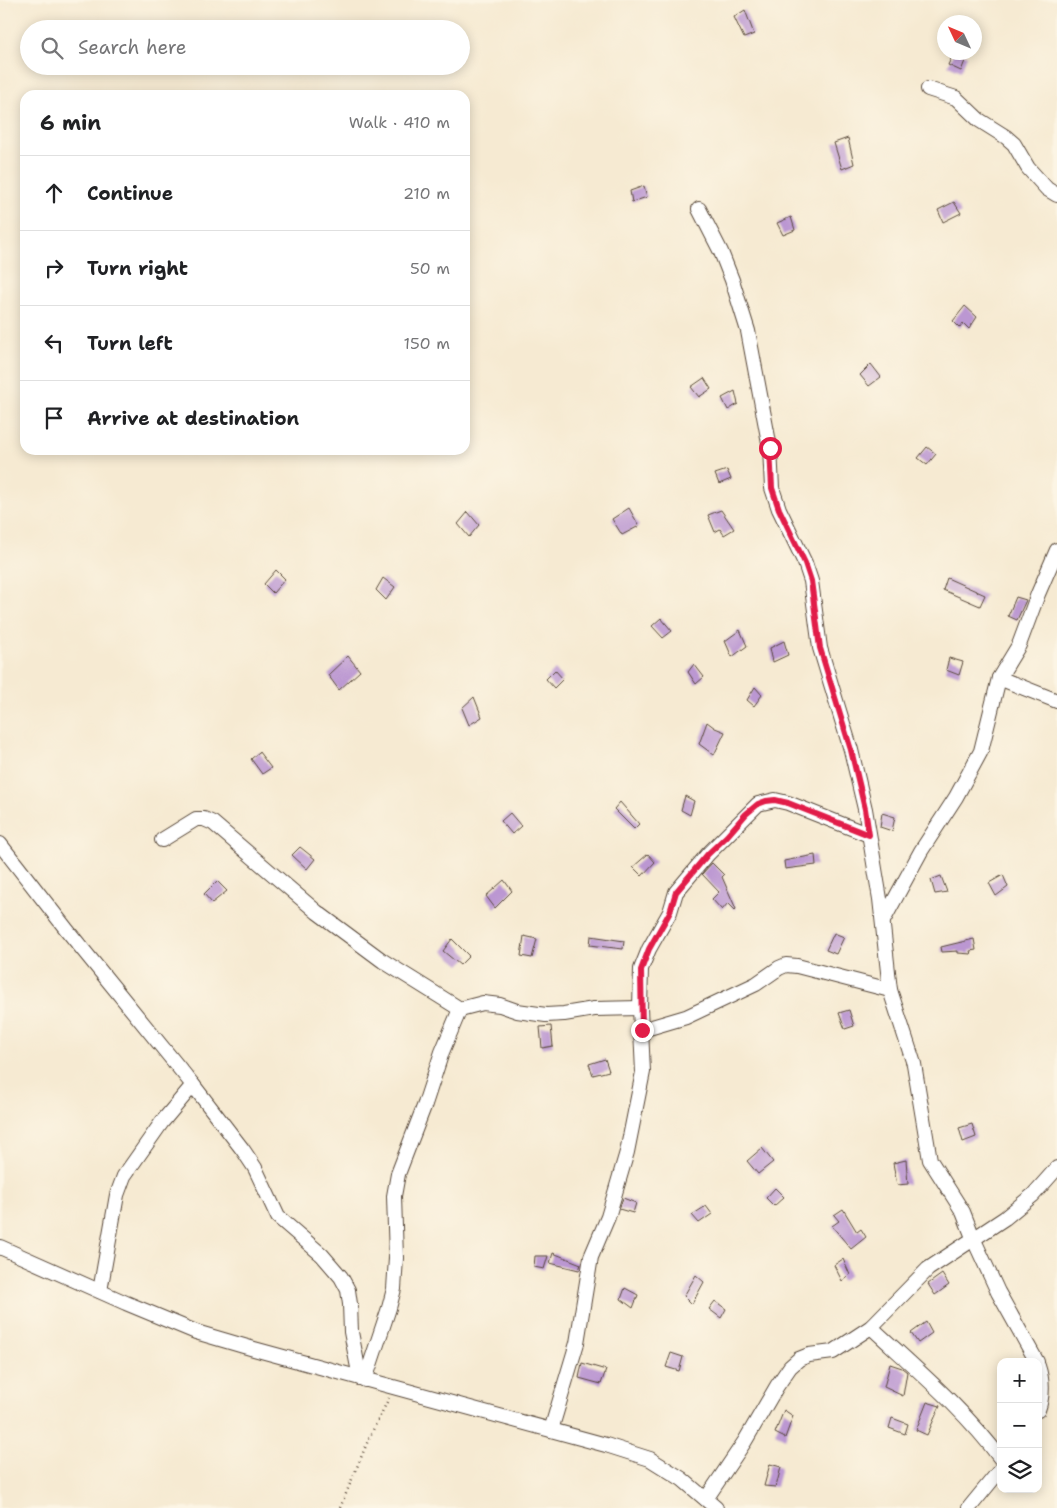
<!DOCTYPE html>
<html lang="en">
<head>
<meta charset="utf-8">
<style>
	:root { --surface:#fff; --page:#f6f6f6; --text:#202124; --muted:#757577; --line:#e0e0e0 }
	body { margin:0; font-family:"Shantell Sans",sans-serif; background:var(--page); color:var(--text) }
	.controls { position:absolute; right:15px; bottom:15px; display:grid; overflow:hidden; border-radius:10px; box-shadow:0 2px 12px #0003 }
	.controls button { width:45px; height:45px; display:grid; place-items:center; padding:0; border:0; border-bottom:1px solid var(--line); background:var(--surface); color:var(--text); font:25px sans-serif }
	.compass { position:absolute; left:937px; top:15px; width:45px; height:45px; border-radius:50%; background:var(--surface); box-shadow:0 2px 12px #0003; rotate:314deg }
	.stop { position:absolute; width:15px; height:15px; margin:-11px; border:4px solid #e11d48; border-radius:50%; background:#fff }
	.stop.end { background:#e11d48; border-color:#fff; box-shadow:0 1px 5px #0008 }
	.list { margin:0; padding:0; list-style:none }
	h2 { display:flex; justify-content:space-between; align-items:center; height:65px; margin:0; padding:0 20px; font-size:21px }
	h2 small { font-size:16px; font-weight:400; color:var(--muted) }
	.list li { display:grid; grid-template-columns:32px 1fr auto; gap:15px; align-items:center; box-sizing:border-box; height:75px; padding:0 20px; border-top:1px solid var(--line) }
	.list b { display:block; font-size:19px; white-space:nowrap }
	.list em { font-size:16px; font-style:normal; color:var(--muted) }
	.icon { flex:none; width:28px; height:28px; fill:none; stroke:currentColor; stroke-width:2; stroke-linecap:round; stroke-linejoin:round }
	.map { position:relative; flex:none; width:1057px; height:1508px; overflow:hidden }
	.search { position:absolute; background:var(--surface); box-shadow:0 2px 12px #0003; left:20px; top:20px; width:450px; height:55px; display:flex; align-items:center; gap:12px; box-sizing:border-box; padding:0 18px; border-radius:28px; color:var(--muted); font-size:19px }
	.panel { position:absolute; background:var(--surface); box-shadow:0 2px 12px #0003; left:20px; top:90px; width:450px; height:365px; border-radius:15px }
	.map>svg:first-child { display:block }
</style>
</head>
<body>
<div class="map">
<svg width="1057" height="1508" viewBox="0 0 1057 1508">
	<rect width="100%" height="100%" fill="#fcf5e5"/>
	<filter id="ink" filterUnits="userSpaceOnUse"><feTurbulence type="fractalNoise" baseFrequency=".02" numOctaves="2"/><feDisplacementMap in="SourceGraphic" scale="10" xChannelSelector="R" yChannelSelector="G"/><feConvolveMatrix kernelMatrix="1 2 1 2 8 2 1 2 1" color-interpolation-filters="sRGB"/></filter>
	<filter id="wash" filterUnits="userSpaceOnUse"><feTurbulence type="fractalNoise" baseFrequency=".0096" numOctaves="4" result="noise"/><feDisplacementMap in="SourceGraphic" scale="20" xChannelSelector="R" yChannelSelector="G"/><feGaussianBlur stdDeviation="1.12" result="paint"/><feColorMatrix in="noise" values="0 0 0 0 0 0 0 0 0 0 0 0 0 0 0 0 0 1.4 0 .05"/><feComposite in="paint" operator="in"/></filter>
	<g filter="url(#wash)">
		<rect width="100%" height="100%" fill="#f6ead2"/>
		<g id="blocks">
			<g fill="#bb97d2">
				<polygon points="745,10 754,34 744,38 734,17"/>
				<polygon points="954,52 959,52 967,56 961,71 948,65"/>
				<polygon points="848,138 854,164 842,169 834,143"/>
				<polygon points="644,186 647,197 632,202 630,191"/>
				<polygon points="954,202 961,213 943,222 938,210"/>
				<polygon points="791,217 795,230 783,235 777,223"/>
				<polygon points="965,306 977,317 969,329 963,323 960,328 953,321"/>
				<polygon points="871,364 881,377 869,386 860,375"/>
				<polygon points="704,378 711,389 699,397 691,387"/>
				<polygon points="735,391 738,404 728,410 722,398"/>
				<polygon points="927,447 936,454 927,465 918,458"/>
				<polygon points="727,470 731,479 719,484 715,474"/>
				<polygon points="629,508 639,526 622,535 612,519"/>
				<polygon points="721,510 734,529 724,535 720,529 715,532 708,515"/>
				<polygon points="468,512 479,525 469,537 458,524"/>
				<polygon points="276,570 285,579 273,593 264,584"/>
				<polygon points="383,578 395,587 386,600 376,590"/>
				<polygon points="947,578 985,595 980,606 943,590"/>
				<polygon points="1016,597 1026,600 1017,620 1008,616"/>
				<polygon points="661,618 672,631 663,638 652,626"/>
				<polygon points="740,630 747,646 732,657 725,641"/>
				<polygon points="784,641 788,655 773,662 770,648"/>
				<polygon points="348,656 360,671 339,690 328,675"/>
				<polygon points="949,658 963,662 959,675 946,670"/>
				<polygon points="694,664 704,677 696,684 688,672"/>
				<polygon points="555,670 563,679 554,688 546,679"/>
				<polygon points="755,687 762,695 754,706 747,700"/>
				<polygon points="474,697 482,717 469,725 462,708"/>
				<polygon points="707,722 715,728 725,732 714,755 699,744"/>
				<polygon points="259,752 271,768 262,774 251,759"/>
				<polygon points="685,796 694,801 690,815 681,810"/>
				<polygon points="620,802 639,824 634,829 614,809"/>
				<polygon points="510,813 521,826 512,834 501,821"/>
				<polygon points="882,813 895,817 892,831 880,827"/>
				<polygon points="300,847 315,859 307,869 292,855"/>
				<polygon points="648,854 655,862 642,876 633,867"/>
				<polygon points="815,855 816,865 785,869 784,861"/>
				<polygon points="712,863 724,875 722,877 736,909 735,910 728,903 722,910 712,899 719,892 702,874"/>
				<polygon points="1003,875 1008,887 996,896 989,883"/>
				<polygon points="941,876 947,892 935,894 931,880"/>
				<polygon points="504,880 512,891 495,908 486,896"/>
				<polygon points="217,881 227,891 212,903 204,894"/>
				<polygon points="834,933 844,937 836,954 826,950"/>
				<polygon points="524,936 537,939 532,958 521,956"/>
				<polygon points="591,936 624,941 623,949 590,945"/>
				<polygon points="452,939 469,956 460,965 443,951"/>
				<polygon points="974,939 976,950 970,951 971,954 958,953 958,951 942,952 941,947"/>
				<polygon points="849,1010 854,1026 845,1029 839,1013"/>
				<polygon points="551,1026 553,1046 542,1048 540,1027"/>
				<polygon points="605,1059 609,1071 593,1075 589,1064"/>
				<polygon points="972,1124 976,1137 963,1142 959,1128"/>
				<polygon points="762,1148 773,1162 758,1174 747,1161"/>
				<polygon points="906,1160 908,1184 897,1185 893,1163"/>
				<polygon points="775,1188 784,1197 774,1206 766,1198"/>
				<polygon points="623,1198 636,1203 633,1213 619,1209"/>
				<polygon points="706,1206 712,1214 699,1223 692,1215"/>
				<polygon points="843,1209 857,1232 861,1229 866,1237 851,1249 832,1226 839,1221 834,1215"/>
				<polygon points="553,1253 581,1264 579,1270 550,1263"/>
				<polygon points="535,1256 548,1256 544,1269 534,1267"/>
				<polygon points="843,1259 850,1275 842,1281 834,1265"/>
				<polygon points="942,1274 949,1285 935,1295 928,1284"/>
				<polygon points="696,1275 704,1282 692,1304 684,1296"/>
				<polygon points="625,1288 638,1295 633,1308 621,1299"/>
				<polygon points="715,1301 726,1309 721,1318 709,1309"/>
				<polygon points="926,1322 932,1333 918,1343 911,1333"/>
				<polygon points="671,1353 683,1357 679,1371 666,1367"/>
				<polygon points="582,1363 606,1370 601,1384 579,1378"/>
				<polygon points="890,1364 902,1368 907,1372 903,1396 884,1387"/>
				<polygon points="927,1402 940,1406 927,1435 916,1430"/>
				<polygon points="784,1410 793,1416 785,1438 775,1433"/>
				<polygon points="892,1418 908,1424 905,1434 889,1428"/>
				<polygon points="770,1464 781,1467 776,1487 764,1486"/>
			</g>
		</g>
	</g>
	<g filter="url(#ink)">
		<use href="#blocks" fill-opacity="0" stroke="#574739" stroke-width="1"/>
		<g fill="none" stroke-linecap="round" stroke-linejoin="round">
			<g stroke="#574739" stroke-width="16">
				<g id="minor">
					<polyline points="928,89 956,98 979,120 1006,137 1014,144 1028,168 1047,189 1057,195"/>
					<polyline points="699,209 721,252 732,280 748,331 770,448 772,488 779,509 805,563 811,581 820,648 851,750 865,809 880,899 890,990 914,1064 930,1160 963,1212 974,1240 998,1292 1037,1362"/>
					<polyline points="999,678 1057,701"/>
					<polyline points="162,840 196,819 204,819 213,823 317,912 383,961 460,1009 483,1003 500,1005 517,1011 546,1015 564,1014 594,1009 640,1008"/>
					<polyline points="0,844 67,930 193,1085 243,1150 255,1168 278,1217 322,1255 341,1277 348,1290 350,1304 351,1332 360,1378"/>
					<polyline points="883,921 921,851 956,797 981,751 999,678 1019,645 1038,594 1057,550"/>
					<polyline points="642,1030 686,1017 756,984 779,968 786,965 797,966 890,990"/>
					<polyline points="0,1247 126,1303 196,1332 254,1349 606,1445 650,1459 682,1479 716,1508"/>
					<polyline points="100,1291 117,1195 124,1176 162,1122 193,1085"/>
					<path d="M871,1327c45,42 93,82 130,132"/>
					<path d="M1038,1366c5,15 5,30 0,44"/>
					<polyline points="365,1380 389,1308 394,1289 396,1258 394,1196 398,1174 425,1104 442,1052 460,1009"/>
					<polyline points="551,1430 577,1343 591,1257 608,1217 627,1152 643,1072 640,1008 641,969 649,949 670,912 676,892 708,854 758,804 775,800 788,803 869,835"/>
					<polyline points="706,1499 745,1441 777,1386 790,1367 799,1359 809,1355 833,1352 871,1327 928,1269 1005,1218 1033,1195 1057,1168"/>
					<polyline points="969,1508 1001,1469"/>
				</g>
			</g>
			<polyline stroke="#574739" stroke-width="2.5" stroke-dasharray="1 4" stroke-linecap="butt" points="340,1508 370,1436 389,1398"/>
			<use href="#minor" stroke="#fff" stroke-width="14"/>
		</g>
	</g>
	<g fill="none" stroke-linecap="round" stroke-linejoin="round" filter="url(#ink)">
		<polyline stroke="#e11d48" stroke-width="6" points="642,1030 641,970 649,949 670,912 676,892 708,854 727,836 746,814 758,804 766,801 775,800 788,803 869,835 865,809 851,750 820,648 811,581 805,563 779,509 772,488 770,448"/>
	</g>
</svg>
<div class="controls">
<button>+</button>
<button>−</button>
<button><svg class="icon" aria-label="layers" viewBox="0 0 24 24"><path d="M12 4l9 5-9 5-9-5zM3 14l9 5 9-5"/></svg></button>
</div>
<svg class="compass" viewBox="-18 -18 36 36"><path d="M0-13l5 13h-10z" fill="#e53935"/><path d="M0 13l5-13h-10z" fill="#757577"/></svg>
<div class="stop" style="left:770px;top:448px"></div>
<div class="stop end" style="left:642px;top:1030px"></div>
<div class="search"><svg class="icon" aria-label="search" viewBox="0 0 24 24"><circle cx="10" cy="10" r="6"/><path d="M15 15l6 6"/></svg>Search here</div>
<section class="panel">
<h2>6 min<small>Walk · 410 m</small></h2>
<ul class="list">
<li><svg class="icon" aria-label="ahead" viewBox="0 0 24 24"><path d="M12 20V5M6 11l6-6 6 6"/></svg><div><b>Continue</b></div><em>210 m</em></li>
<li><svg class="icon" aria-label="right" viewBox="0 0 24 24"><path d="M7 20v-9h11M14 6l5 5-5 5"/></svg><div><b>Turn right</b></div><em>50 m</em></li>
<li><svg class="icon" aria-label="left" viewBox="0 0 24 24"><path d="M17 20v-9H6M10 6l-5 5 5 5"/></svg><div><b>Turn left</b></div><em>150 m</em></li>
<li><svg class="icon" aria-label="arrive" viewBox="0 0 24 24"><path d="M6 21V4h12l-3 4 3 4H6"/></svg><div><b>Arrive at destination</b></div></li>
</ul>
</section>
</div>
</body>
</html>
